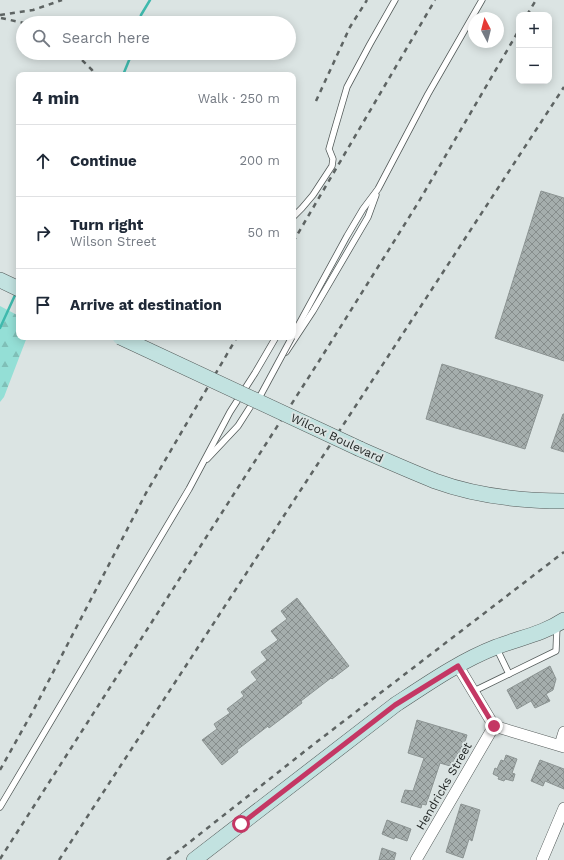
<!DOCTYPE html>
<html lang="en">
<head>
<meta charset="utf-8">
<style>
	:root { --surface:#fff; --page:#f2f2f3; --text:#1f2937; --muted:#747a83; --line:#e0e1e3 }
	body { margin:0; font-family:"Work Sans",sans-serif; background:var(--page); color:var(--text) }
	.controls { position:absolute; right:12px; top:12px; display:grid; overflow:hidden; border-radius:8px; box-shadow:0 2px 10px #0003 }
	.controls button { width:36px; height:36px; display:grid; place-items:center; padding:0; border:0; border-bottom:1px solid var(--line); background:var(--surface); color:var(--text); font:20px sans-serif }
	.compass { position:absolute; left:468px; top:12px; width:36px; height:36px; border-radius:50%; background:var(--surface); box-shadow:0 2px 10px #0003; rotate:353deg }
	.stop { position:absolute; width:12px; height:12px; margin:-9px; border:3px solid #c43764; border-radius:50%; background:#fff }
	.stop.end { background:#c43764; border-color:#fff; box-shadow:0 1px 4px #0008 }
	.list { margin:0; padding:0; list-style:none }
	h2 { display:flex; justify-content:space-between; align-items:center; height:52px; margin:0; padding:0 16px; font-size:17px }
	h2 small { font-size:13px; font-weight:400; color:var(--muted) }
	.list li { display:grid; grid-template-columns:26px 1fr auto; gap:12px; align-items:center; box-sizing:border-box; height:72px; padding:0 16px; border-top:1px solid var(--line) }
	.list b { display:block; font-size:15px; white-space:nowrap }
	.list p { margin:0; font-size:13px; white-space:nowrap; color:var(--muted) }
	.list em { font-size:13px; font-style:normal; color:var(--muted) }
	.icon { flex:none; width:22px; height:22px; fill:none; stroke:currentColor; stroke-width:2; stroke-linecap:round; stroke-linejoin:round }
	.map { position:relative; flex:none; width:564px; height:860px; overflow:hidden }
	.search { position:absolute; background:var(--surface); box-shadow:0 2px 10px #0003; left:16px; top:16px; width:280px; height:44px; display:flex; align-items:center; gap:10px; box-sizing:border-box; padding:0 14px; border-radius:22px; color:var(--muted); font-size:15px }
	.panel { position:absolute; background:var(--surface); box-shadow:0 2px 10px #0003; left:16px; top:72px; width:280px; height:268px; border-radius:8px }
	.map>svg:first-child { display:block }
</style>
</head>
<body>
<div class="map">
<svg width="564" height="860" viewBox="0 0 564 860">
	<defs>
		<pattern id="forest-firs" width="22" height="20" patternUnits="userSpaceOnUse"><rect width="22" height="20" fill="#94dfd6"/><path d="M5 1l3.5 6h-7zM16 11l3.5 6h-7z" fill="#7fbfb7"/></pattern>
		<pattern id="building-cross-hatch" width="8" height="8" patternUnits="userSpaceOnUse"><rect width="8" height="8" fill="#a5aead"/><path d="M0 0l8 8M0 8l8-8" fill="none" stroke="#868d8c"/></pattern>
	</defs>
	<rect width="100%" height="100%" fill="#dbe4e3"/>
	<polygon fill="url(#forest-firs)" points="0,306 19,316 19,337 27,337 4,397 0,402"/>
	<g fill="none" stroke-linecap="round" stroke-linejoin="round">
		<g stroke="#3fb9ad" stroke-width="2.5">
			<polyline points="139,23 141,15 150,0"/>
			<polyline points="123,75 132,53"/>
			<polyline points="0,328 16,293"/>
		</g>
	</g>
	<g fill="url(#building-cross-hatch)" stroke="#8c9493">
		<polygon points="541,191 564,198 564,361 495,338"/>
		<polygon points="442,364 543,395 525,449 426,419"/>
		<polygon points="563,414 564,414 564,452 551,448"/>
		<polygon points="297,598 349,666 332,679 331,678 301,701 302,703 269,728 268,726 237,750 238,752 222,765 202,740 217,729 214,724 230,713 227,709 244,696 241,692 257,680 251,672 267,660 261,652 278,640 271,631 287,619 281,611"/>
		<polygon points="550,666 556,679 553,690 546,694 550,701 535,708 531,701 517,709 507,690"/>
		<polygon points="417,720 467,735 457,768 440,763 426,805 422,804 421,808 401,802 405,790 413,791 424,758 408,753"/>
		<polygon points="506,755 517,759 512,773 515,774 513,781 505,779 504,781 498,779 499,777 493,774 495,768 497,769 501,760 504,761"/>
		<polygon points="540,760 564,769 564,789 545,781 543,786 531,781"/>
		<polygon points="461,804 480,810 472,841 469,839 463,858 446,852"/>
		<polygon points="387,820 411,829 407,841 395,837 394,839 382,834"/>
		<polygon points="382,848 396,853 394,860 379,860"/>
	</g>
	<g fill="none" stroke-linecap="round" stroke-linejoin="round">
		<g stroke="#535a59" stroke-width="7">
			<g id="service">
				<polyline points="293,217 302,208 313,195 332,166 333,159 329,149 335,128 347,87 370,44 395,0"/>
				<polyline points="293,335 347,236 363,209 378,189 428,94 482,0"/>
				<polyline points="286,352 313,311 368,217 376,195"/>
				<polyline points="207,459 238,426 254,401"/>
				<polyline points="496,647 509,674"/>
				<polyline points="474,691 556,651 557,625"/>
				<polyline points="0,807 189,489 230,412 255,373 276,337"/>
			</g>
		</g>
		<g stroke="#535a59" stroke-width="12">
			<g id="minor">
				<polyline points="458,666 494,726 564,747"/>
				<polyline points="560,745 564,732"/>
				<polyline points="416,860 494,726"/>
				<polyline points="542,860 564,808"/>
			</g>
		</g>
		<g stroke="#535a59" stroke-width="16">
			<g id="secondary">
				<polyline points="0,280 19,289"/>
				<path d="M360,449c25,11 50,22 75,32 41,15 86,20 129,20"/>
				<path d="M194,860l201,-155c32,-21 65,-44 101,-58 23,-9 47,-13 68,-27"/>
			</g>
		</g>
		<use href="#service" stroke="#fff" stroke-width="5.5"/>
		<use href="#minor" stroke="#fff" stroke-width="11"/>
		<use href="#secondary" stroke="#c2e2e0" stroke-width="15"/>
		<g stroke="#5e6463" stroke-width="2.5" stroke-dasharray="5 5" stroke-linecap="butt">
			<polyline points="0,15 33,10 62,0"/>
			<polyline points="527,15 536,0"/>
			<polyline points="1,18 24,23"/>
			<polyline points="75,53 92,70 95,75"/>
			<polyline points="316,101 350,27 367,0"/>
			<polyline points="293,242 435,0"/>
			<polyline points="0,770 33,711 146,493 237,337"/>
			<polyline points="0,859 321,358 418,203 519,30"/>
			<polyline points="59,860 564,87"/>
			<polyline points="167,860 314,744 564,552"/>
		</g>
		<g stroke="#535a59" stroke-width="7" stroke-linecap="butt">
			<polyline id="service-bridge" points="258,400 292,337"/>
		</g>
		<g stroke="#535a59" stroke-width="16" stroke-linecap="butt">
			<polyline id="secondary-bridge" points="120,337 360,449"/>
		</g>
		<use href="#service-bridge" stroke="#fff" stroke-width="5.5"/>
		<use href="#secondary-bridge" stroke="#c2e2e0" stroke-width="15"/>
	</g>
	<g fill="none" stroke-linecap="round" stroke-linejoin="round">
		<polyline stroke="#c43764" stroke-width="5" points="241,824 395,705 458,666 494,726"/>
	</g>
	<g text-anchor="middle" stroke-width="4" stroke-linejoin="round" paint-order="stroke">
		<g font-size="12" fill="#1f2322" stroke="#dbe4e3">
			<text transform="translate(337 438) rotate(25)" y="4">Wilcox Boulevard</text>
			<text transform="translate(444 786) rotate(-60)" y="4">Hendricks Street</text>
		</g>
	</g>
</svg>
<div class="controls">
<button>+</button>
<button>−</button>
</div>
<svg class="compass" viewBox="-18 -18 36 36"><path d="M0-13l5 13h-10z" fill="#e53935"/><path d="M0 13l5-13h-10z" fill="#747a83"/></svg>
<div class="stop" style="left:241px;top:824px"></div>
<div class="stop end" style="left:494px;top:726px"></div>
<div class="search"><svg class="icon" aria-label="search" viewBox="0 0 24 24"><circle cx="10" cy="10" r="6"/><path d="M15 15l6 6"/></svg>Search here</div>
<section class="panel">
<h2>4 min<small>Walk · 250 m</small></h2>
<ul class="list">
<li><svg class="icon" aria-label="ahead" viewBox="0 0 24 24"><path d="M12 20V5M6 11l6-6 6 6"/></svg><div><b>Continue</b></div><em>200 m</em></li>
<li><svg class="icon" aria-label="right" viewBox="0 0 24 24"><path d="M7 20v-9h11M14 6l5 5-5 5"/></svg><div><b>Turn right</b><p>Wilson Street</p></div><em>50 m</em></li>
<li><svg class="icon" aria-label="arrive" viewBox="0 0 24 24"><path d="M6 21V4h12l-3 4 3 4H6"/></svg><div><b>Arrive at destination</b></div></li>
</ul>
</section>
</div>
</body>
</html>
